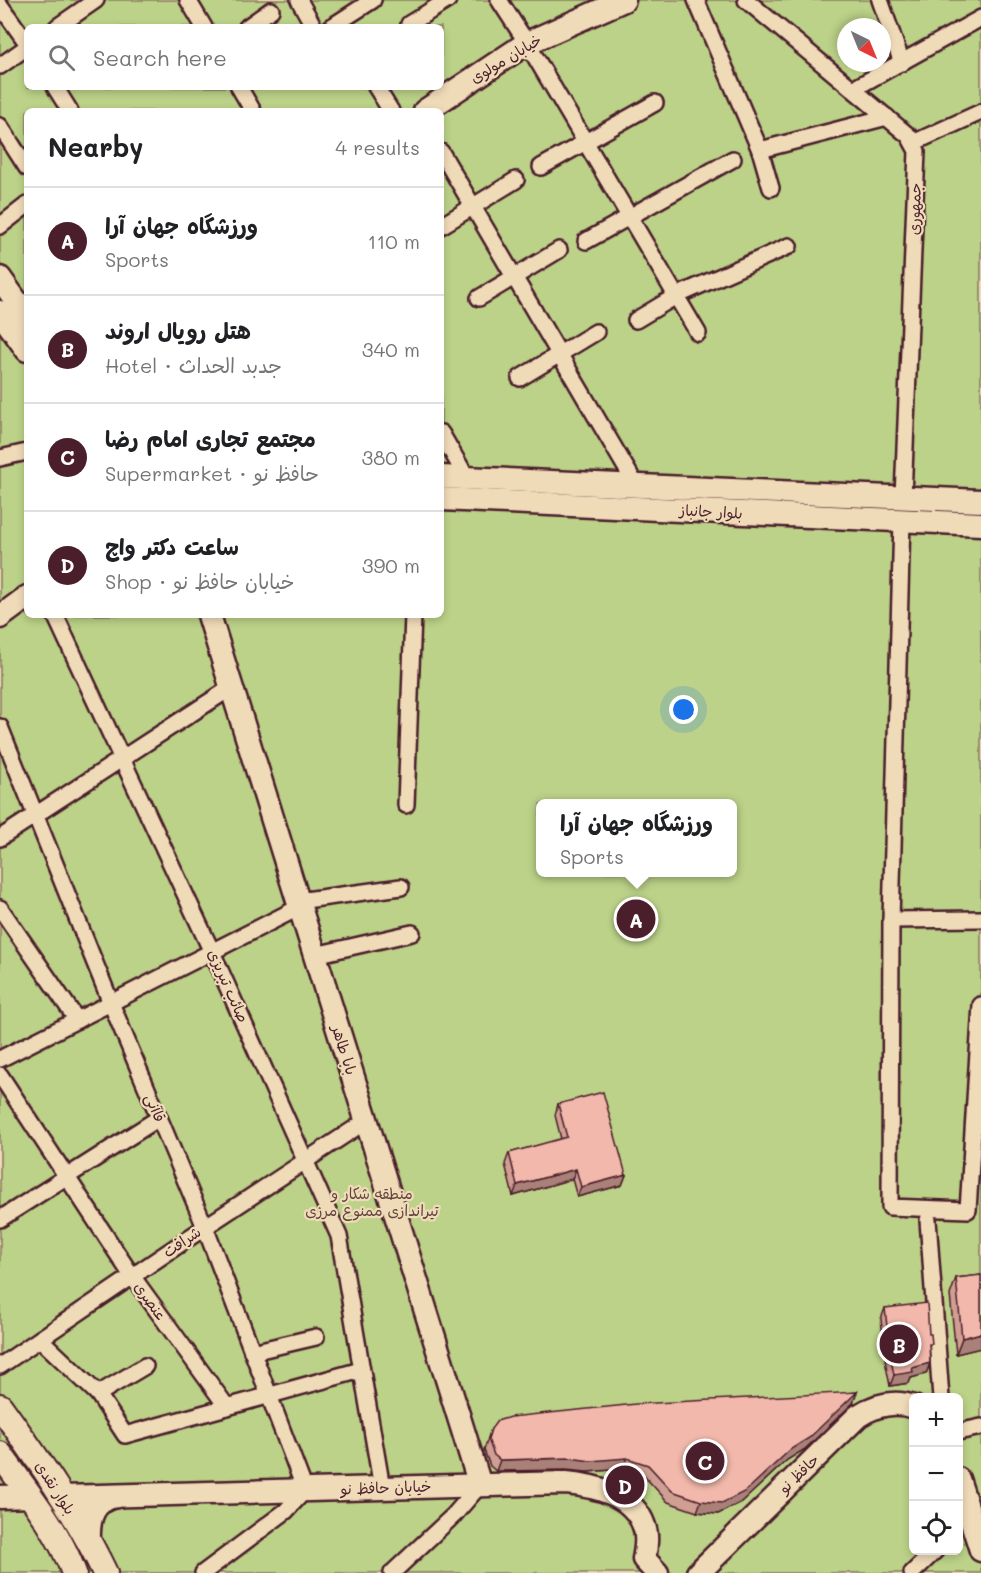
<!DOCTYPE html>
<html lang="en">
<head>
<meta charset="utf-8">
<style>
	:root { --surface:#fff; --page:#f6f6f6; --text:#202124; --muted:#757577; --line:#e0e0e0; --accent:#4a1f2b }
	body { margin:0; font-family:Mali,"Playpen Sans Arabic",sans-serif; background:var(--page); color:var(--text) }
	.controls { position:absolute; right:18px; bottom:18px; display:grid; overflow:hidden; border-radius:9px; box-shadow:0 3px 9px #0003 }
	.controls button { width:54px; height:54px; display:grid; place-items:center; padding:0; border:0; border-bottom:2px solid var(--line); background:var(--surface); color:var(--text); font:30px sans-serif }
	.compass { position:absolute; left:837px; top:18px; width:54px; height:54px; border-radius:50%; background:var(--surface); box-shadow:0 3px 9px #0003; rotate:137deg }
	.you { position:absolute; left:684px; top:710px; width:21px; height:21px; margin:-15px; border:4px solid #fff; border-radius:50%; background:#1a73e8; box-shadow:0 0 0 9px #1a73e833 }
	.badge { display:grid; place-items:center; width:39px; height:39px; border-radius:50%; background:var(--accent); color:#fff; font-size:20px; font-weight:700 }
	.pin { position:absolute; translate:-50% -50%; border:3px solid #fff; box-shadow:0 2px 6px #0006 }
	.popup { position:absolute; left:536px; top:799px; width:201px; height:78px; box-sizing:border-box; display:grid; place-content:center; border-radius:9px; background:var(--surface); filter:drop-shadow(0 2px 4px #0005); font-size:20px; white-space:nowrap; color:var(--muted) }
	.popup b { font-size:22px; color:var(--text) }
	.popup::after { content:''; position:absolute; left:50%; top:100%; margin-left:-12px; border:12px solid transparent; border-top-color:var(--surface) }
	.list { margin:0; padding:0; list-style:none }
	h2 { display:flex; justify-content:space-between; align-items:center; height:78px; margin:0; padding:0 24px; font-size:26px }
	h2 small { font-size:20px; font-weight:400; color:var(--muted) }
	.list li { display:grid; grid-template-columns:39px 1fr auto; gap:18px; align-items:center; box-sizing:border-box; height:108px; padding:0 24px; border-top:2px solid var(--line) }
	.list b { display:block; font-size:22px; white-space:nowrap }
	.list p { margin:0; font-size:20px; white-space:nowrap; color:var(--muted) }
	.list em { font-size:20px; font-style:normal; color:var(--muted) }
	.icon { flex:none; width:33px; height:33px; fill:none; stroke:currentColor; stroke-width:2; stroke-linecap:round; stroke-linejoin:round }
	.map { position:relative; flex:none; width:981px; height:1573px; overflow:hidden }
	.search { position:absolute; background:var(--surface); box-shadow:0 3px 9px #0003; left:24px; top:24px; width:420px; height:66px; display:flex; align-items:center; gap:15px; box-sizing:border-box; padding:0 21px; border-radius:9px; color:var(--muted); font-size:22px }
	.panel { position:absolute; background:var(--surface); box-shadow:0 3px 9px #0003; left:24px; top:108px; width:420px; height:510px; border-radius:9px }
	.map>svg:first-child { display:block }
</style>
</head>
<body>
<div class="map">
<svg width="981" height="1573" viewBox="0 0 981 1573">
	<rect width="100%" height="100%" fill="#f0dbb9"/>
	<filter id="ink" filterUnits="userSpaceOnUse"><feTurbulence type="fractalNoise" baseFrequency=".0167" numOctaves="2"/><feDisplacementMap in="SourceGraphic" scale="12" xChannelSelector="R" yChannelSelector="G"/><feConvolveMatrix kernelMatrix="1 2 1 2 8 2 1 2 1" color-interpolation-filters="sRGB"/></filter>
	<g filter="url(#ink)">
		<path fill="#bcd288" stroke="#83785a" stroke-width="1.5" fill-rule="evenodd" d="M0,0h981v1573h-981zM27,27h414v60h-414zM846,27h36v36h-36zM27,111h414v504h-414zM540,804h192v68h-192zM914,1398h44v152h-44z"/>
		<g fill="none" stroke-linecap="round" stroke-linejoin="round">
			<g stroke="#4a1f2b" stroke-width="20">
				<g id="minor">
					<polyline points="188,0 204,27"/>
					<polyline points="299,0 314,27"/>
					<polyline points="499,0 527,43 698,333"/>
					<polyline points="696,0 760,150 771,188"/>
					<polyline points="746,0 909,136 917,151 903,497"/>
					<polyline points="880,0 902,63"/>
					<polyline points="0,5 27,43"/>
					<polyline points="409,24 448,0"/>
					<polyline points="57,27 96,0"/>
					<polyline points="247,27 271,10"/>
					<polyline points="331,27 373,0"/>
					<polyline points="0,66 27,47"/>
					<polyline points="55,87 70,111"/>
					<polyline points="239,87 253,111"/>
					<polyline points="376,87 391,111"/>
					<polyline points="853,89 981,18"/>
					<polyline points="0,126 27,168"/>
					<polyline points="913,143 981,112"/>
					<polyline points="760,150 887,117"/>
					<polyline points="441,152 636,485"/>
					<polyline points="541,167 655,103"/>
					<polyline points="0,226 27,205"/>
					<polyline points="441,226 516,180"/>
					<polyline points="586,241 733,159"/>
					<polyline points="479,298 559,250"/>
					<polyline points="636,320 676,296 789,246"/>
					<polyline points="520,378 596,332"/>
					<polyline points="441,433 467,478"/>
					<polyline points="0,458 27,452"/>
					<polyline points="902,520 891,920 890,1207 968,1210 981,1005"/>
					<polyline points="55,615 212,952 339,1236 382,1488"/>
					<polyline points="0,727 111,1003 205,1227 305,1490 286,1511 203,1573"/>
					<polyline points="406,805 413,615"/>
					<polyline points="0,838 232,687"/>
					<polyline points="298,901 401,887"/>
					<polyline points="0,908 77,1020"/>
					<polyline points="891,920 981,919"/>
					<polyline points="315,955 412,933"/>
					<polyline points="0,1059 300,907"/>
					<polyline points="0,1075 132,1276 227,1407 361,1370"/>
					<polyline points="0,1219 159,1118"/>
					<polyline points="928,1220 941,1398"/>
					<polyline points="40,1339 98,1394 125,1435 227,1407"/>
					<polyline points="252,1352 316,1337"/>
					<polyline points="0,1366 205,1227 366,1121"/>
					<polyline points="98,1394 145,1366"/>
					<polyline points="958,1432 981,1427"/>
					<polyline points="392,1573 454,1515 480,1485"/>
					<polyline points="912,1573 936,1550"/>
				</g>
			</g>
			<g stroke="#4a1f2b" stroke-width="27">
				<g id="secondary">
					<polyline points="425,111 527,43 624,0"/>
					<polyline points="0,278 27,316"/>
					<polyline points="0,312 27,350"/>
					<polyline points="441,477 981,501"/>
					<polyline points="441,499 981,524"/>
					<polyline points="209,615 480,1485"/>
					<polyline points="0,617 27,597"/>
					<polyline points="958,1479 981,1550"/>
					<polyline points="0,1497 31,1496"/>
					<path d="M62,1497l504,-14c30,3 67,11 78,43 4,10 2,23 0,33l13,14"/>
					<path d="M89,1541c-1,-21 3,-42 28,-45"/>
					<path d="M698,1573l160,-157c17,-11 36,-16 56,-9"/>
				</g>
			</g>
			<g stroke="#4a1f2b" stroke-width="28">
				<g id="primary">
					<path d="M0,1406c38,53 77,108 105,167"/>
					<path d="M0,1454c27,38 58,75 74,119"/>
				</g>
			</g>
			<use href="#minor" stroke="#f0dbb9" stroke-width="15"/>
			<use href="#secondary" stroke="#f0dbb9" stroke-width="22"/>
			<use href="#primary" stroke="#f0dbb9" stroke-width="24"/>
		</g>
		<g fill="#d09e93" stroke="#4a1f2b" stroke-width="1.5">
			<polygon points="558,1104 626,1175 622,1185 577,1197 572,1179 513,1196 505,1164 509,1153 561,1139 555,1115"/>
			<polygon points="981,1275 981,1348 956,1354 950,1295 956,1278"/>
			<polygon points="885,1308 929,1334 930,1363 926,1374 911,1378 909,1383 890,1386 886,1366 881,1319"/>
			<polygon points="857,1392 853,1403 805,1449 787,1460 742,1502 718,1514 697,1512 668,1502 644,1476 623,1469 587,1472 566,1470 496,1471 490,1466 484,1450 491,1429"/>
		</g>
		<g fill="#a98178" stroke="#4a1f2b" stroke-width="1.5">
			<polygon points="576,1169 572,1179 513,1196 517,1185"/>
			<polygon points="626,1175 622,1185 577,1197 581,1187"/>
			<polygon points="981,1333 981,1348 956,1354 962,1338"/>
			<polygon points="930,1363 926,1374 911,1378 909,1383 890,1386 894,1375 912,1368"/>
			<polygon points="857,1392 853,1403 805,1449 787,1460 742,1502 718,1514 697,1512 701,1501 791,1449"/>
			<polygon points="570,1458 627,1458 623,1469 587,1472 566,1470 496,1471 500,1460"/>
		</g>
		<g fill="#f2b8ab" stroke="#4a1f2b" stroke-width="1.5">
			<polygon points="603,1092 626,1175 581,1187 576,1169 517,1185 509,1153 567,1137 558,1104"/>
			<polygon points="981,1275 981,1333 962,1338 956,1278"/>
			<polygon points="927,1303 929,1334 931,1334 932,1344 929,1344 930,1363 912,1368 913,1372 894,1375 890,1355 885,1308"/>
			<polygon points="857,1392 809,1438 791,1449 746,1491 722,1503 701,1501 672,1491 648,1465 627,1458 591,1461 570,1458 500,1460 494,1455 488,1439 491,1429 497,1421 510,1417 636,1404"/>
		</g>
	</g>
	<g text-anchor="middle" stroke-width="4.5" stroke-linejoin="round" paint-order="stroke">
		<g font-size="15" fill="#4a1f2b" stroke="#f0dbb9">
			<text transform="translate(506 59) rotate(-31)" y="5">خیابان مولوی</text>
			<text transform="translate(915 209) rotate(-88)" y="5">جمهوری</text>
			<text transform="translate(711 512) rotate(3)" y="5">بلوار جانباز</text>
			<text transform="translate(228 986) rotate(66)" y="5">صائب تبریزی</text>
			<text transform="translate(344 1050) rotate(73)" y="5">بابا طاهر</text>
			<text transform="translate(155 1108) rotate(67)" y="5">قاآنی</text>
			<text transform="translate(182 1242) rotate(-34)" y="5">شرافت</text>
			<text transform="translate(150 1301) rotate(54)" y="5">عنصری</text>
			<text transform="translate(799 1474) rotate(-44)" y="5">حافظ نو</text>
			<text transform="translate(55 1488) rotate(57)" y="5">بلوار نقدی</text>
			<text transform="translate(386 1488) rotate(-2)" y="5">خیابان حافظ نو</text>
		</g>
		<g font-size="15" fill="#61433e" stroke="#f0dbb9">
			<text x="372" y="1199">منطقه شکار و<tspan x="372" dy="17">تیراندازی ممنوع مرزی</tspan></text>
		</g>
	</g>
</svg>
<div class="controls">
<button>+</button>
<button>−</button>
<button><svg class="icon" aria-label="locate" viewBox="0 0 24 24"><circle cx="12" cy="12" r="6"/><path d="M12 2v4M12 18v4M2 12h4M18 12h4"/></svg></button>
</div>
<svg class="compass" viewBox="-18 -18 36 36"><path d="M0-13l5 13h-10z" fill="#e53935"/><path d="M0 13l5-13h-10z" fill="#757577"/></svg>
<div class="you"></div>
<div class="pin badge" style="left:636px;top:919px">A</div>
<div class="popup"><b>ورزشگاه جهان آرا</b>Sports</div>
<div class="pin badge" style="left:899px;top:1344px">B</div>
<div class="pin badge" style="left:705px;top:1461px">C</div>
<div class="pin badge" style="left:625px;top:1485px">D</div>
<div class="search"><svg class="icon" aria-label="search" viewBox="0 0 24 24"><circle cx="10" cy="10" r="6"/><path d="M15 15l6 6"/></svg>Search here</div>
<section class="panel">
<h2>Nearby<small>4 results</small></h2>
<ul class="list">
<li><span class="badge">A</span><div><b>ورزشگاه جهان آرا</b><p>Sports</p></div><em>110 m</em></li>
<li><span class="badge">B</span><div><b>هتل رویال اروند</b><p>Hotel · جدبد الحداث</p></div><em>340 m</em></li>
<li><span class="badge">C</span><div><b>مجتمع تجاری امام رضا</b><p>Supermarket · حافظ نو</p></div><em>380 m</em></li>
<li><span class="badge">D</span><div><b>ساعت دکتر واچ</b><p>Shop · خیابان حافظ نو</p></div><em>390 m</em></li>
</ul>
</section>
</div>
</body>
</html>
